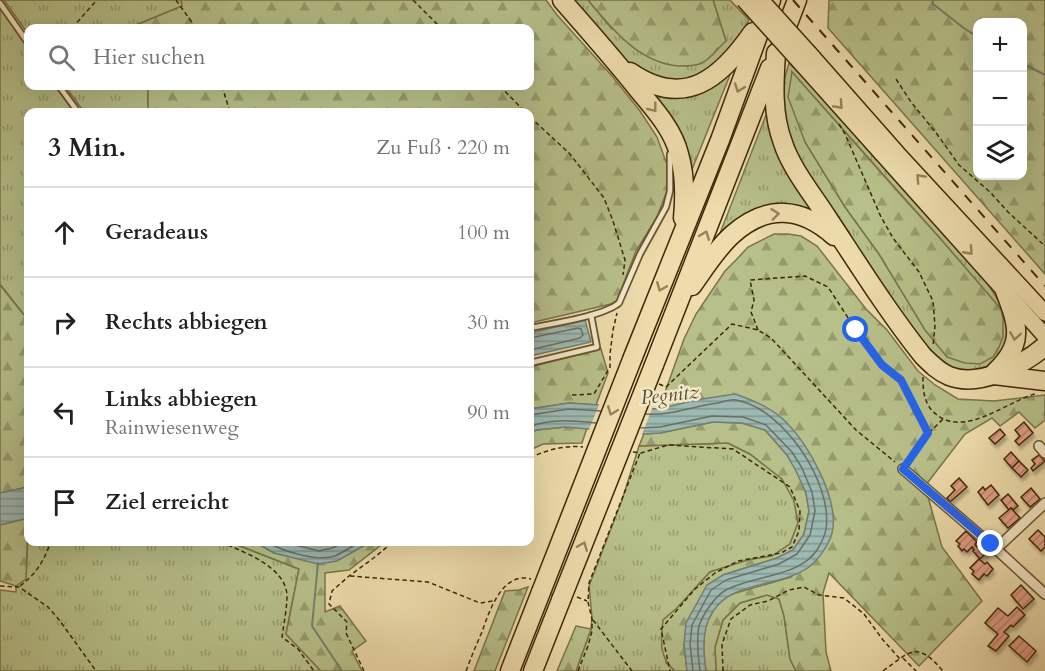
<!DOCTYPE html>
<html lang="de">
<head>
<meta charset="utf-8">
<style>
	:root { --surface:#fff; --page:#f6f6f6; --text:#202124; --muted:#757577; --line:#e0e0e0 }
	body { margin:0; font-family:Cardo,serif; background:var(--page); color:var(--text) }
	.controls { position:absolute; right:18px; top:18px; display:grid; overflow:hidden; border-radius:12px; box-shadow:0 6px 24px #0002 }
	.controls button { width:54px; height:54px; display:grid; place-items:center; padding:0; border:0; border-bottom:2px solid var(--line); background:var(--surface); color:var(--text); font:30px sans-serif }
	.stop { position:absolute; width:18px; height:18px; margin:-14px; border:4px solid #2563eb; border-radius:50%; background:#fff }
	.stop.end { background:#2563eb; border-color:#fff; box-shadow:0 2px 6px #0008 }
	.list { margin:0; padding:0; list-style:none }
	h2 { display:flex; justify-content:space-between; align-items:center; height:78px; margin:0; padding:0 24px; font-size:26px }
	h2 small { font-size:20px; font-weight:400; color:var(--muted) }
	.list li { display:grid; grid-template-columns:39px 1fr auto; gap:18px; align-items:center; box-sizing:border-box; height:90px; padding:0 24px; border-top:2px solid var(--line) }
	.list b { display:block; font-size:22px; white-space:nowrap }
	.list p { margin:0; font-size:20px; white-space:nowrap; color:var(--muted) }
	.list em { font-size:20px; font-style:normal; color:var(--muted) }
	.icon { flex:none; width:33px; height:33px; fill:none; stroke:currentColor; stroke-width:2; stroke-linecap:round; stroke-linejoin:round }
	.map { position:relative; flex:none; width:1045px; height:671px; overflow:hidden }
	.search { position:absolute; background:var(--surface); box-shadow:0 6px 24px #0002; left:24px; top:24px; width:510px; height:66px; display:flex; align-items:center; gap:15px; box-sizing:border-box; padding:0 21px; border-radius:12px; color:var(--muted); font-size:22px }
	.panel { position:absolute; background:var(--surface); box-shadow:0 6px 24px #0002; left:24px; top:108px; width:510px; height:438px; border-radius:12px }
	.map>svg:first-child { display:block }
</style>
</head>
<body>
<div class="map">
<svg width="1045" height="671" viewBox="0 0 1045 671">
	<defs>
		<pattern id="grass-tufts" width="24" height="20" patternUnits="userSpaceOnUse" patternTransform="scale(1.5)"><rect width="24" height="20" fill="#b7c08a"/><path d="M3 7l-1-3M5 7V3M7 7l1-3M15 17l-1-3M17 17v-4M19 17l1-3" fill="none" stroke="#969c6f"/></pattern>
		<pattern id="forest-firs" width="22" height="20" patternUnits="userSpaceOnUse" patternTransform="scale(1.5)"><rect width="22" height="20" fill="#b7c08a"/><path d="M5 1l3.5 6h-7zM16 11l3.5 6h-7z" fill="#969c6f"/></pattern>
		<pattern id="water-rules" width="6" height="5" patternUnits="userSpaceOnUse" patternTransform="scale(1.5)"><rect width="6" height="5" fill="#9db9b4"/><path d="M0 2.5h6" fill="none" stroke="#819690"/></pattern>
		<pattern id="building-hatch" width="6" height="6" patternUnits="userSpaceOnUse" patternTransform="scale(1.5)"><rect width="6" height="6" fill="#e39d86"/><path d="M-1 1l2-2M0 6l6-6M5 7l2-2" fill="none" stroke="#b9806c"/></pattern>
		<filter id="shadow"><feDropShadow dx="2" dy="4" stdDeviation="1.5" flood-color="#0004"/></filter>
	</defs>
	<rect width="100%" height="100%" fill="#eedcac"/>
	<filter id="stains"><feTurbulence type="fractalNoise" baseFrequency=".00333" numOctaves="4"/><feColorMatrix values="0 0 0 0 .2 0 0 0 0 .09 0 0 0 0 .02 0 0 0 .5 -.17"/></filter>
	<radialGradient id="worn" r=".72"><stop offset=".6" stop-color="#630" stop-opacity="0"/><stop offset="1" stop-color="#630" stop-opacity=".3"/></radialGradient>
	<g fill="url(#grass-tufts)" stroke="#7a7449" stroke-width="1.5" fill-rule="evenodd">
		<polygon points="4,0 181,0 183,6 129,28 28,28 28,34"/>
		<polygon points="572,0 588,0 612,29 726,41 713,0 730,0 749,20 743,32 710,72 675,82 636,69 616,51"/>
		<polygon points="0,7 28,48 28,86 55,86 74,112 28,112 28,320 0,284"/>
		<path d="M789,63l35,35 164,186 18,29 4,32 -19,21 -9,3 -12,3 -10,-2 -12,-4 -15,-11 -37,-49 -107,-161 -7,-57zM792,72l146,164 63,73 -63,37 -12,-16 -47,-76 -34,-47 -40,-65z"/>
		<polygon points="732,70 691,172 643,87"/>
		<polygon points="65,86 148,86 148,112 84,112"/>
		<polygon points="768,110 823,218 793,207 717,241"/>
		<polygon points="728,443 750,454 782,479 794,500 798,523 790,544 772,556 748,560 710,572 677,608 663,620 666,663 675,671 576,671 591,629 592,617 589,586 622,500 639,446"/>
		<polygon points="28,536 28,542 230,542 299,569 286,634 321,671 0,671 0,590 16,592 16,586 26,579"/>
		<polygon points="767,595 779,599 784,616 790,659 796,671 716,671 715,647 723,620 740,603"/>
	</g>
	<g fill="url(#forest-firs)" stroke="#7a7449" stroke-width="1.5" fill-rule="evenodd">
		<polygon points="181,0 546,0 557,15 612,76 640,111 657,137 669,170 667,191 657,217 636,251 617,300 611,304 530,323 530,112 148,112 148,86 530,86 530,28 129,28 182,6"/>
		<path d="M588,0h125l13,41c-8,7 -15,17 -24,22 -5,3 -16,3 -23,3 -40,-3 -67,-37 -91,-66z"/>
		<path d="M829,0h216v274l-217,-246zM978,22h44v154h-44z"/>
		<polygon points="792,72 899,193 938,236 1001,309 1003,319 1003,337 999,347 993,357 980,364 965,363 947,357 938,346 925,330 879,254 845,207 805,142 788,97"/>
		<polygon points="774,234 788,234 801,236 817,246 866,309 887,330 918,371 935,385 958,399 994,401 1045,395 1045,420 1035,428 1019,412 1000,426 992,418 965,434 925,486 942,547 982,601 919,666 829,573 823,593 826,652 831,671 796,671 790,659 784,616 779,599 767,595 740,603 723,620 715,647 716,671 706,671 703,652 705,626 716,606 729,595 791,577 832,533 786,422 659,409 684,339 696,314 725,271 736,260 748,247"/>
		<polygon points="0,285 28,320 28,364 25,366 25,378 28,380 28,487 0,493"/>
		<polygon points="601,349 608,373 596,405 569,403 530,409 530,367"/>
		<path d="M713,422l29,1 23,7 22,25 9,15 10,23 3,18 -5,23 -11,16 -16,8 -54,17 -39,69 3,27h-12c-17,-15 -14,-30 -12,-51l14,-12 33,-36 38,-12 24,-4 18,-12 8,-21 -4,-22 -12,-22 -32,-25 -22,-11 -89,3 5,-12 16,-1z"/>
		<polygon points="565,427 587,428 582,443 543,444 530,450 530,434 536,430"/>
		<polygon points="28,518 26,579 16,586 0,581 0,525"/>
		<polygon points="230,542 255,542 274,553 365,545 370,542 385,542 349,570 325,573 325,612 340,606 366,641 352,651 362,671 321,671 286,634 299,569"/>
		<polygon points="528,587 495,671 474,671 505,591 519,590"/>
		<polygon points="576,626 591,629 576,671 557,671"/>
	</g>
	<g fill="url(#water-rules)" stroke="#767f6f" stroke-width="1.5">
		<polygon points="585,320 591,342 530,356 530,333"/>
		<path d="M735,394c19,7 36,13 51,28 23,23 54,79 46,111 -3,12 -14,27 -23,34 -26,19 -73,15 -92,39 -16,18 -14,43 -11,65h-19l-3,-27 2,-21 21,-38 16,-10 54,-17 16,-8 11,-16 5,-23 -3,-18 -10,-22 -9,-16 -22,-25 -23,-7 -29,-1 -53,11 -16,1 -79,-7 -29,3 -6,4v-25l39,-6 90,6 37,-9z"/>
		<polygon points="28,487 28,518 0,525 0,493"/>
		<polygon points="255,542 370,542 365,545 337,561 318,564 274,553"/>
	</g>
	<polygon fill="#eedcac" points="600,402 653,406 641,437 588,432"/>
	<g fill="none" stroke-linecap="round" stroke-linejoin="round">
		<g stroke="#6c705e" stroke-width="1.5">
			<polyline points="530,338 578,328 581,329 583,335 580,338 530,350"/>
			<path d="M646,414c24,2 48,-8 72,-11 5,-1 12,-4 18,-3 47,8 97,83 90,129 -1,7 -6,16 -9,21 -11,16 -29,21 -47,26 -12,3 -33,8 -44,14 -11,6 -23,24 -27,36 -3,14 -1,30 1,45"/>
			<polyline points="530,415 569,409 601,411"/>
			<path d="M530,427c18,-9 45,-6 66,-4"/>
			<polyline points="641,428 660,427 712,416 743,417 766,425 792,452 802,468 812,492 815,511 810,535 797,554 779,564 726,580 711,590 692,625 690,644 693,671"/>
			<path d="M267,542c15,9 50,20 68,14 9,-4 17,-10 25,-14"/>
			<polyline points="283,542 319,551 332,548 345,542"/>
		</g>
		<g stroke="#767f6f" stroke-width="2">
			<polyline points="933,0 933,4 965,29 978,37"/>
			<polyline points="1022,63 1045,75"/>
			<polyline points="318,563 312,626 342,671"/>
		</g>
	</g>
	<g fill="url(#building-hatch)" stroke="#3c2708" stroke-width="1.5" filter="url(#shadow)">
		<polygon points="1024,422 1033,433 1019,445 1015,441 1020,436 1015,430"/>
		<polygon points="1000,429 1005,435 995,444 989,438"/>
		<polygon points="1011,452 1019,461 1012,468 1004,459"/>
		<polygon points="1039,455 1045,461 1033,471 1031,468 1035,464 1032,460"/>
		<polygon points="1019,461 1028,470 1021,477 1012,468"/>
		<polygon points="959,478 967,487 950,502 947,498 955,490 951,486"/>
		<polygon points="991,485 999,495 988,505 978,492 983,487 985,490"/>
		<polygon points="1031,488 1040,499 1030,507 1021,497"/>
		<polygon points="1008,494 1018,506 1013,510 1011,508 1009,510 1001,500"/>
		<polygon points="1011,508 1020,518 1008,528 999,518"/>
		<polygon points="1038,530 1045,537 1045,547 1041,551 1029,539"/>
		<polygon points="966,531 977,542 975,544 977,547 980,544 987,552 980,559 973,551 974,550 972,547 967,552 964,549 962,551 958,546 960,544 956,541"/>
		<polygon points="979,559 985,564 987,562 993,569 987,576 984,574 979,580 972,574 974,571 970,568"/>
		<polygon points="1021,585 1034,599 1023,609 1011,595"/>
		<polygon points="1017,607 1025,615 1013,627 1011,625 1004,632 1009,636 996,651 988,646 998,634 985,623 998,608 1008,616"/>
		<polygon points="1019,636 1036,651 1027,662 1009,646"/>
	</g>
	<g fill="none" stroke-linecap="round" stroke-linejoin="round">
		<g stroke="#685431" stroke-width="8">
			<g id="lane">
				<polyline points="0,3 28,43"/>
				<polyline points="59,86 78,112"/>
				<path d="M530,328c20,-4 74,-12 89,-25l21,-49 26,-47 4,-16v-37l3,-4"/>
				<polyline points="530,363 597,347 591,315"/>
			</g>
		</g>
		<g stroke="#685431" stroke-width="12">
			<g id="street">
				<polyline points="1039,446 1045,453"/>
				<polyline points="903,469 996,549 1045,594"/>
				<polyline points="996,549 1045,503"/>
			</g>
		</g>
		<g stroke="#3c2708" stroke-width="18">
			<g id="primary">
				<polyline points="809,53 898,154 1045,313"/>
				<polyline points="800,62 1045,336"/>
			</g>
		</g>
		<g stroke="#3c2708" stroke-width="21">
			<g id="highway">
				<path d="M562,0c26,30 53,60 78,92 15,18 33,38 39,62 6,20 6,43 4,64"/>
				<polyline points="781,42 797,0"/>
				<path d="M776,53c-2,30 -4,61 7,90 8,25 30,52 44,74 31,47 61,95 96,139 8,8 16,16 26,20 30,12 74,-11 96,-30"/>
				<path d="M630,72c55,38 91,6 123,-40"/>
				<path d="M692,286c13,-18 25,-38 41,-52 34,-30 68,-27 101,2"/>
				<polyline points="633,357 720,140 771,0"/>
				<polyline points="654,365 770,68"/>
				<path d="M995,372c30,-28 23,-47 10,-81"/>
				<polyline points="994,375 1045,381"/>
				<polyline points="510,671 541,592"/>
				<polyline points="533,671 561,600"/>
			</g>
		</g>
		<g stroke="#3c2708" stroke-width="1.5" stroke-dasharray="4.5 3" stroke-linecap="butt">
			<polyline points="176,0 196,28"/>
			<polyline points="413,0 441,28"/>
			<polyline points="72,28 97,0"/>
			<polyline points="896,79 911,102 937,134 959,165 990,192 1008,212 1045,246"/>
			<polyline points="222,86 230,112"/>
			<polyline points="500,86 525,112"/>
			<polyline points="530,117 570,154 604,198 613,221 625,260 623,275"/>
			<polyline points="839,124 845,134 881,217 893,238 919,272 933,301 935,326 933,346"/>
			<polyline points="758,330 751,312 754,300 750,280 805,276 828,287 856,330 882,365 901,380 928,433 909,460"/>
			<path d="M923,377c0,15 1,28 14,38 29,22 69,-13 98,-21"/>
			<polyline points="659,384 666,387 732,324 758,330 771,338 856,430 895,462"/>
			<polyline points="572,395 594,394 610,367 610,354 613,330 617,313"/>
			<polyline points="929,433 943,419"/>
			<polyline points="633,452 641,453 668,445 733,449 790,487 800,511 799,531 792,547 781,553 738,561 715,573 695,589 661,629 670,671"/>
			<path d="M530,458c16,-8 34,-13 53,-11"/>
			<path d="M221,542c22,10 64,24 66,53 0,13 -3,28 -5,42l16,12 16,22"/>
			<polyline points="350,576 428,582 480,603 493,601"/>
			<polyline points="0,586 19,587 48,607 60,621 96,671"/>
			<path d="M20,586c17,-13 23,-24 31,-44"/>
			<polyline points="577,597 587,601"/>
			<polyline points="593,620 632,671"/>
			<polyline points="903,658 916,671"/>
			<polyline points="364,671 346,633 347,622 329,604 332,591 349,576 375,557 393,542"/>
			<path d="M466,671c5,-13 10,-26 16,-39 7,-20 20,-61 49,-53"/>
			<polyline points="578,671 588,646 592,631 592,619 588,602 589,583 640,453"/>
			<polyline points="723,671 722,644 731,619 750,605 768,601 789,590 804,587 819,595 844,598 864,614 883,640 900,659"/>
			<path d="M883,671c28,-20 33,-31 60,0"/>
		</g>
		<use href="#lane" stroke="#f4e8c9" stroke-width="4.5"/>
		<use href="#street" stroke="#f4e8c9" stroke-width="9"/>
		<use href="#primary" stroke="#eedcac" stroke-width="15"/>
		<use href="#highway" stroke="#eedcac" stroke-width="18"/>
		<polyline stroke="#3c2708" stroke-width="2" stroke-dasharray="10 10" stroke-linecap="butt" points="793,0 1045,286"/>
		<g stroke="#3c2708" stroke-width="18" stroke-linecap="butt">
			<g id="primary-bridge">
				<polyline points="744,0 800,62"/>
				<polyline points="761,0 809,53"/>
			</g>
		</g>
		<g stroke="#3c2708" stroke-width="21" stroke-linecap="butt">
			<g id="highway-bridge">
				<polyline points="541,592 633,357"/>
				<polyline points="561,600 654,365"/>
			</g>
		</g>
		<use href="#primary-bridge" stroke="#eedcac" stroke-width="15"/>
		<use href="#highway-bridge" stroke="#eedcac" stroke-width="18"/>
	</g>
	<defs><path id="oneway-chevron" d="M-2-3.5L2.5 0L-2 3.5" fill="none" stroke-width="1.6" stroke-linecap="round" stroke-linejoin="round" transform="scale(1.5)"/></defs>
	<g stroke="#95825a">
		<use href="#oneway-chevron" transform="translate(739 88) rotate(110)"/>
		<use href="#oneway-chevron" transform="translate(839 105) rotate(48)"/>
		<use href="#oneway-chevron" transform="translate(653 108) rotate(52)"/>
		<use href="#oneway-chevron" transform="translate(920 178) rotate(-133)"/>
		<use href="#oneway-chevron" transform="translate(775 214) rotate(-7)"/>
		<use href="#oneway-chevron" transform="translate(705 235) rotate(-69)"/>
		<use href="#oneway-chevron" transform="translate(969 251) rotate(48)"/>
		<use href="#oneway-chevron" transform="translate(661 287) rotate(112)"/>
		<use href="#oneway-chevron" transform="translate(1015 336) rotate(99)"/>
		<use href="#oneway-chevron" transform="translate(612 411) rotate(111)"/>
		<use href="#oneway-chevron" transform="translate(583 546) rotate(-68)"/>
	</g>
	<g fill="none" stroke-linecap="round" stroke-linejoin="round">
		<polyline stroke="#2563eb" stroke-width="8" points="856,330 882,365 901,380 928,433 903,469 991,544"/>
	</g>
	<g text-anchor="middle" stroke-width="5" stroke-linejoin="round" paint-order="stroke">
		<g font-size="20" font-style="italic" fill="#544c33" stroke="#f4e8c9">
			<text transform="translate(670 394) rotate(-6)" y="7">Pegnitz</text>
		</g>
	</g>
	<rect width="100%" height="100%" filter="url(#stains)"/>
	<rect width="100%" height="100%" fill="url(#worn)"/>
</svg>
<div class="controls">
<button>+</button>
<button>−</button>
<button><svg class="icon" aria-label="layers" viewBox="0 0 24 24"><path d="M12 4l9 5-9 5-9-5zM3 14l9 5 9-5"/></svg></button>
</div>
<div class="stop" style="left:856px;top:330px"></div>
<div class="stop end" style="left:991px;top:544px"></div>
<div class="search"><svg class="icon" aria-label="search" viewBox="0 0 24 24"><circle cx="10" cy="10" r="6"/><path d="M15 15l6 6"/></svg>Hier suchen</div>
<section class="panel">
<h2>3 Min.<small>Zu Fuß · 220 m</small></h2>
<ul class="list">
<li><svg class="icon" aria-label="ahead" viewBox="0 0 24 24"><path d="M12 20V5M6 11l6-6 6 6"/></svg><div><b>Geradeaus</b></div><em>100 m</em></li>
<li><svg class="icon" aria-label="right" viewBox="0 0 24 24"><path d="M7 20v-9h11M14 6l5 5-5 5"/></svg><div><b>Rechts abbiegen</b></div><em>30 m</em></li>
<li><svg class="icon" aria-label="left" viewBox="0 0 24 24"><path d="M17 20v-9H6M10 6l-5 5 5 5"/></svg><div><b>Links abbiegen</b><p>Rainwiesenweg</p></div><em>90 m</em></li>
<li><svg class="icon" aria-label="arrive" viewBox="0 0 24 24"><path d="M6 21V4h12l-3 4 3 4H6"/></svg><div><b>Ziel erreicht</b></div></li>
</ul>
</section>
</div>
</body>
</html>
